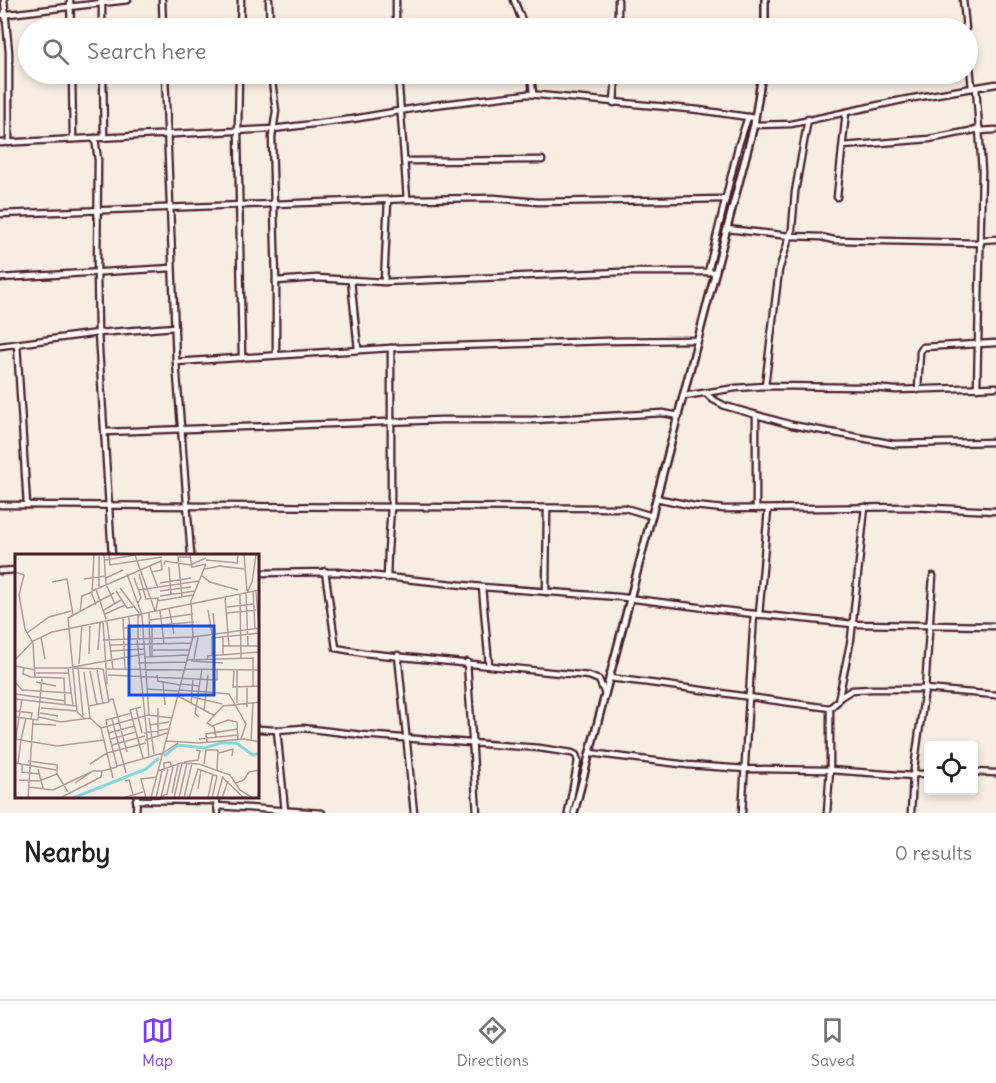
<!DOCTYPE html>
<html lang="en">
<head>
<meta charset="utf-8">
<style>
	:root { --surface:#fff; --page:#f2f2f2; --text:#202124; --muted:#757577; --line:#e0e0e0; --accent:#7c3aed }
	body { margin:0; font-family:Delius,sans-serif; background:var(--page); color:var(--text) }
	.controls { position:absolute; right:18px; bottom:18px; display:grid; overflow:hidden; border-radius:6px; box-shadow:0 3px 9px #0003 }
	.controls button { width:54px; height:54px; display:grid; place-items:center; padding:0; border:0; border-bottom:2px solid var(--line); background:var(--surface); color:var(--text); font:30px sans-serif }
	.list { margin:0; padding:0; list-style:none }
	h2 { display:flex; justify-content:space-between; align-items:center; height:78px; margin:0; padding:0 24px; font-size:26px }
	h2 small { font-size:20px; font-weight:400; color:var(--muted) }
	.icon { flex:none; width:33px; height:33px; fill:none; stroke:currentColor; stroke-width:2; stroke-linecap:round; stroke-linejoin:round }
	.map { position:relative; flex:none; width:996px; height:813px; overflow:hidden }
	.search { position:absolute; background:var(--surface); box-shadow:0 3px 9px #0003; left:18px; right:18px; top:18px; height:66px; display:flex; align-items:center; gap:15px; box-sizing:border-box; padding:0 21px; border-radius:33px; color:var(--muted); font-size:22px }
	.sheet { height:186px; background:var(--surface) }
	nav { display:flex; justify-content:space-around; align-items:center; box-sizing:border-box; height:84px; border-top:2px solid var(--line); background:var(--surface); font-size:16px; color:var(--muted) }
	nav a { display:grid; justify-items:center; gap:3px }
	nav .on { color:var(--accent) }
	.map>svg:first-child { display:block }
</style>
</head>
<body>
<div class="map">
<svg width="996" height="813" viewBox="0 0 996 813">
	<rect width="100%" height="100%" fill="#f6eee2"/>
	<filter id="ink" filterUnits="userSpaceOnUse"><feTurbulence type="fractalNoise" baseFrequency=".0167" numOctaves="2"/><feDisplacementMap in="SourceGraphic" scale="12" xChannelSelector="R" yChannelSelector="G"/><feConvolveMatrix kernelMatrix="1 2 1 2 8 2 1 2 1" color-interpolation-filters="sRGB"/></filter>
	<g filter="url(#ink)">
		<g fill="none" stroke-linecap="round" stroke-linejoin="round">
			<g stroke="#4a1f2b" stroke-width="9">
				<g id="minor">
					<polyline points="4,0 9,52 9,143"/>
					<polyline points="70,0 71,28"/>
					<polyline points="102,0 102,28"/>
					<polyline points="162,0 163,28"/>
					<polyline points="269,0 270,28"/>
					<polyline points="396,0 396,28"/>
					<polyline points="514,0 525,28"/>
					<polyline points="963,0 966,28"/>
					<polyline points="0,15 128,0"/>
					<polyline points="240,28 241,0"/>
					<polyline points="618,28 618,0"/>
					<polyline points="968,44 972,88"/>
					<polyline points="72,74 73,139"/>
					<polyline points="103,74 104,138"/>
					<polyline points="165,74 176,362 191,555"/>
					<polyline points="239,74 238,132 242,358"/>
					<polyline points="271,74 276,111 272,137 276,281 276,355"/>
					<polyline points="398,74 407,199"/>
					<polyline points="531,74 533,94"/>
					<polyline points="976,87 982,171 977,388"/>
					<polyline points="614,103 616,74"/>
					<polyline points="754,125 791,124 902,100 996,84"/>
					<polyline points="980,131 996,130"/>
					<polyline points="95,138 98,160 97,273 98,333 112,555"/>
					<polyline points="0,143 273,129 353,119 434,105 528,94 699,110 755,118"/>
					<polyline points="843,146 929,139 980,129"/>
					<polyline points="406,161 542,160"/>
					<polyline points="837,197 846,112"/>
					<polyline points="0,214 407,199 494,198 538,202 726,199"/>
					<polyline points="727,229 790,236 821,237 834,240 981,243"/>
					<polyline points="981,240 996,239"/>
					<polyline points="708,272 738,147 748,117"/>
					<polyline points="0,278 172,268"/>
					<polyline points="276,281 317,278 384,282 621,272 716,272"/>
					<polyline points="351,281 358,349"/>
					<polyline points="384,282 388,200"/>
					<polyline points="17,344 27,505"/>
					<polyline points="0,346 98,333 175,327"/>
					<polyline points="176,362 391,348 606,341 698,340"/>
					<polyline points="765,386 779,270 792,229 795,192 808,119"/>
					<polyline points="918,390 920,352 923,347 996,343"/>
					<polyline points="706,393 712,399 725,406 792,425 894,444 996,442"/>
					<polyline points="684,396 736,388 765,386 861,387 896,390 996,387"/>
					<polyline points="105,432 441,420 534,420 663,413 679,416"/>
					<polyline points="656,498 694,506 724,509 912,507 996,511"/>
					<polyline points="0,505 625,508 652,516"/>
					<polyline points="756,509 756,415"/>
					<polyline points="0,571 16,570"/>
					<polyline points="325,571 336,648 364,653 589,676 599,680 605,694"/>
					<polyline points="258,573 338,572 482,587 619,597 745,613 853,624 996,626"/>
					<polyline points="387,578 388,550 391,508 391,348"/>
					<polyline points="482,587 489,665"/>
					<polyline points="546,592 547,509"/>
					<polyline points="759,615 768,510"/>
					<polyline points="398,655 414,813"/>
					<polyline points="467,662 477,813"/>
					<path d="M609,678c74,8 147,21 221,30l8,-7 13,-62 14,-132"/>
					<polyline points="839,698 852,690 872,689 925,689 996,695"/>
					<polyline points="258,729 277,730 303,728 362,735 539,748 572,753 576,755 578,761 568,813"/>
					<polyline points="277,730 285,811"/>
					<polyline points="590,753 688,765 746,769 830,770 913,776"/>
					<polyline points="974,772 996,773"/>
					<polyline points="913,774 928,774"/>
					<polyline points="216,796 218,813"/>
					<polyline points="136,800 216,801"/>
					<polyline points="217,806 322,813"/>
					<polyline points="136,813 137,796"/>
					<polyline points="742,813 754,614"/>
					<polyline points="827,813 830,769 830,708"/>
					<polyline points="911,813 913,776 925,689 933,576"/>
				</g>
			</g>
			<g stroke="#4a1f2b" stroke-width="10">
				<g id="tertiary">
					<polyline points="765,0 765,28"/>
					<polyline points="574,813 754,125 762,74"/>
				</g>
			</g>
			<use href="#minor" stroke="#fdfcf7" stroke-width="4.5"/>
			<use href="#tertiary" stroke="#fdfcf7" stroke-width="5"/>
		</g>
	</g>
	<g transform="translate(15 554)">
		<rect width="244" height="244" fill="#f6eee2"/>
		<path fill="none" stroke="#86d6e0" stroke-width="3" d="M149,202l14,-11 26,3 17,-5h15l17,12 7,-2M58,244l73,-29 13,-11"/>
		<path fill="none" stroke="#b19b99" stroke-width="1.5" d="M79,1l-2,39 4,11M89,1l2,29M94,1l1,10 52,-8M120,1l20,56M175,1l2,12 14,-3M229,1l3,36M90,6l30,-5M191,6l31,3 1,-7M149,11l1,-4 25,4 16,-7M135,13l8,21M154,13l2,28M190,15l15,-3 24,3M0,18l9,3 -5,20 6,34 8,14 2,35M136,18l11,-2 -1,-10M112,20l15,41 7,100M124,20l7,25 12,-1 -2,12M186,21l9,7 28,8M91,24l17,-8M119,24l7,19 -3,6M69,25l22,-3M37,28l15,-3 6,36M145,29l31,-5M91,30l9,20M84,33v-31M105,34l19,25M81,35l10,30M124,36l60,-9M77,37l69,-30M101,37l11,17 6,-1M145,37l31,-4M238,37l2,38M241,38l3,37M231,39l2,53M232,39l5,-11 4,-27M225,41l1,64M145,42l35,-5M167,43l-4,-40h12M210,43l4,49M142,47l36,-6M212,53l27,-3M154,54l5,26M89,56l17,-10M193,56l4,24M145,57l4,32M65,58l2,-16 10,-4M134,59l1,44M198,59l2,20M212,59l29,-3M90,60l20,-9M114,62l1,23M108,64l2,51M135,66l43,-6M88,67l4,63M92,68l6,47M137,73v30M109,74l70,-6M12,79l22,-16 22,-6M26,83l4,22M178,83l67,-9M122,84l12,118M123,84v-22l4,-2M197,84l48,-5M88,86l90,-3M95,91l81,-2M208,92h37M83,96l2,-27M138,96h37M96,97l33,-2M74,100l1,-28M208,101v-19M197,102v-20M129,103l44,-2M238,103v30M179,105l4,-22M0,106l18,-19 19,-9 208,-42M172,106l66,-2M192,106l1,-4 52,-4M176,107l32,2M123,109l49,-1M64,110l3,-39M0,112l20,4M9,113l-1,7 8,3 33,1 1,27M63,113l5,49M20,114h33M53,114l76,-14M53,114l5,38M57,114l31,1 6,33 -20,4M92,115l77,1M170,115l75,1M82,116l6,34M75,117l7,34M219,117l-1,16 27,-1M222,117v32M69,118l6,46M21,119h32M93,121l109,5v-10M142,121l1,6 22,4M0,128l7,8 49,3M21,128l20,4M148,128l2,23M166,130l18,2M232,133v20M132,135l31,2M164,136l28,2M192,138l22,2 17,30 -5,15M0,140l50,7M133,141l30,1M163,142l37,20M177,143l30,7M0,145l62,7M93,146l5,-1 14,53M176,149l2,-24M126,153l-11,3 13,48M26,154l36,3M121,154l6,25M189,156l4,-35M0,157l17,2 -1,6M25,159l18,3M0,163l23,3 4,-42M24,163l22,5 29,-4 11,10 47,-13 24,3M184,163l-4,-3 7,-45M134,164l5,36M70,165l-8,-7 -9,-94 46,-25M97,165l14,54M17,170l24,1M92,171l-1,-5 26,-7M135,171l19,-3M197,172l16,-6 9,2 1,18M92,173l10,39 46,-13M86,174l12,50M94,179l25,-7M129,179l24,-4M143,183v-29M201,183l-2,-10 -7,-4 16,-17 37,-4M0,185l42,7 47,-6M96,185l25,-7M184,185l39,-4M6,186l5,-22M130,186l22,-7M151,187l33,2 45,-4 16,3M236,187l2,-38M192,188l-1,-8 32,-5M0,189l7,-44M97,191l33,-9M148,199l15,-10M204,199l14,-4 -1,7M13,207l29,4v9l11,18M169,208l14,-2 2,-9 -4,-1M0,209l41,7M3,209l3,-23M7,210v8l17,2M75,210l17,-11 39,-10M189,210l2,-14h12l-1,20M23,215l5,19M143,217l23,-8 18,1 31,11 10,15 13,8M149,217v-8l6,-1 2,5M207,223l22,21M4,226l20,1 18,-7M110,227l4,-1 4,14M60,229l18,-12h9M221,229l8,-3 5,-8 11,-2M13,233l25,3 38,-18M183,235l3,-19M157,239l6,-28M147,242l5,-2 6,-27M146,243l7,-28M13,244l5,-78M45,244l41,-21 1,-6 15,-4M108,244l20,-6M131,244l-5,-19 16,-2M136,244l42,-161 -2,-36 15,-37M141,244l6,-27M159,244l8,-35M164,244l8,-35M169,244l8,-35M174,244l9,-29 19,7 -5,22M193,244l5,-24M202,244l6,-22M207,244l6,-17"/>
		<path fill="#1d4ed8" fill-opacity="0.15" stroke="#1d4ed8" stroke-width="3" d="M114,72h85v69h-85z"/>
		<rect width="244" height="244" fill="none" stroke="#4a1f2b" stroke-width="3"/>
	</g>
</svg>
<div class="controls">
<button><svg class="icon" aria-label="locate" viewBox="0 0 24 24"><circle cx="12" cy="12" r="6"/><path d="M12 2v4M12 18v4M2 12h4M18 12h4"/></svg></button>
</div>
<div class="search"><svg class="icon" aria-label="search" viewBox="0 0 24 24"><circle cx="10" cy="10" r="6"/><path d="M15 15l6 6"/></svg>Search here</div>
</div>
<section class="sheet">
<h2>Nearby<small>0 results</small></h2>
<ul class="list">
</ul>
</section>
<nav>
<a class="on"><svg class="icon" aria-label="map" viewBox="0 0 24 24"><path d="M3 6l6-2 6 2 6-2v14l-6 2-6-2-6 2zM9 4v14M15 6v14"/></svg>Map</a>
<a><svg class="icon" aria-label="directions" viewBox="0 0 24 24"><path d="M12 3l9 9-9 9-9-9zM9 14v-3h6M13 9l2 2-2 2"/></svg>Directions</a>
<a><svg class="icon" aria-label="saved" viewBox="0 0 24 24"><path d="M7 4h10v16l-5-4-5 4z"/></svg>Saved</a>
</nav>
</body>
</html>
